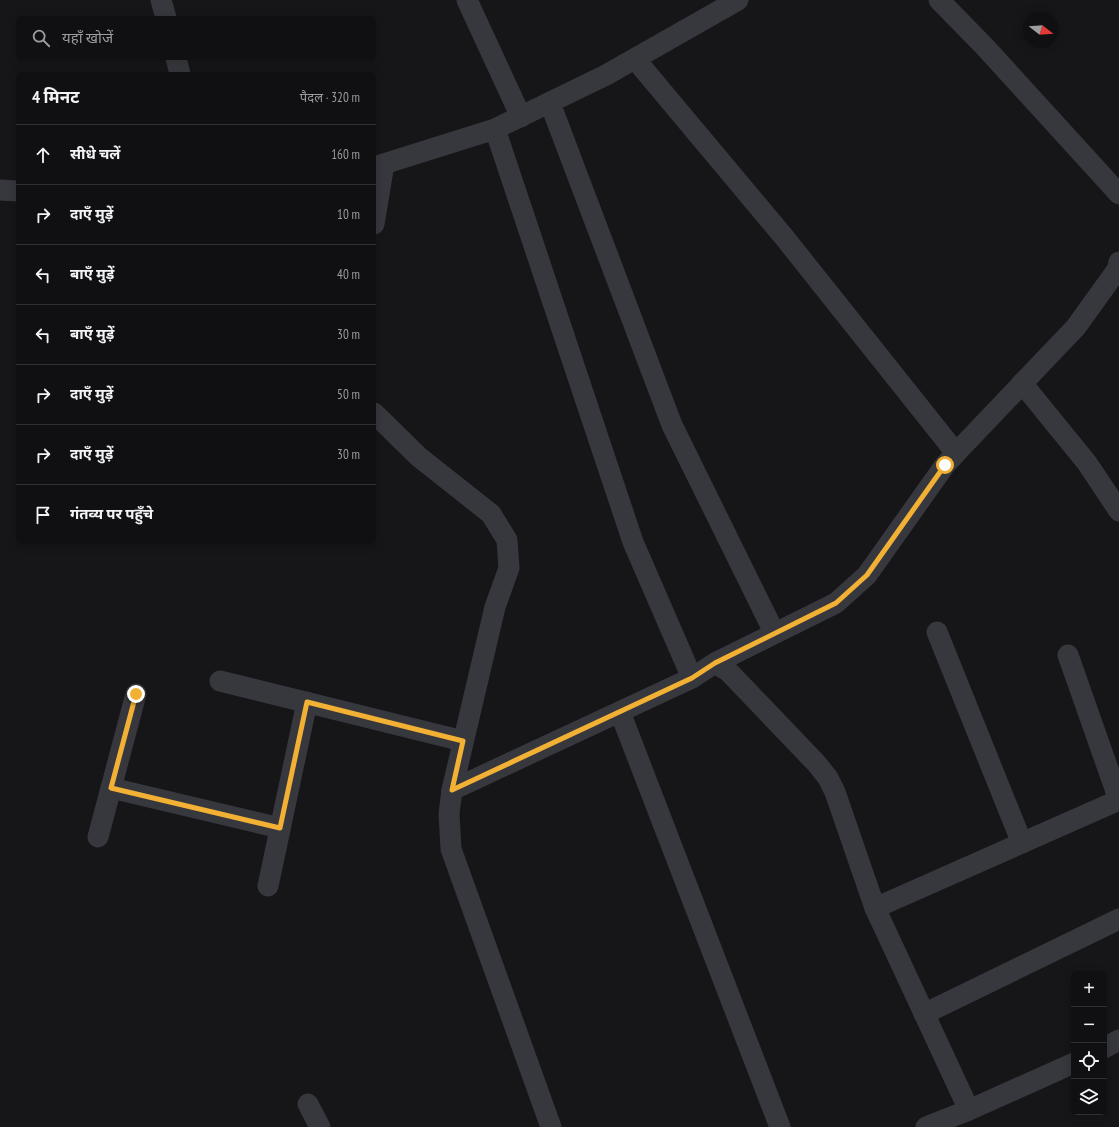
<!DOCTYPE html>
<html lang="hi">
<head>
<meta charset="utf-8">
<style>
	:root { --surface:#101012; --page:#1e1e20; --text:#f1f3f6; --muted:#9c9d9f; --line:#303032 }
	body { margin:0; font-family:"PT Sans Narrow","Noto Sans Devanagari",sans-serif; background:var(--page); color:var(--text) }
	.controls { position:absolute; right:12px; bottom:12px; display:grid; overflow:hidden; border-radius:6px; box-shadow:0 2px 10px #0003 }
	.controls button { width:36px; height:36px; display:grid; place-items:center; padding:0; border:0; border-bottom:1px solid var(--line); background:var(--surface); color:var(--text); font:20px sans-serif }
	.compass { position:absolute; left:1023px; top:12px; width:36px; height:36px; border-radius:50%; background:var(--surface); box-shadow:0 2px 10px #0003; rotate:107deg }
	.stop { position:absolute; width:12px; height:12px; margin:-9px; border:3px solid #f2b134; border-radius:50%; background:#fff }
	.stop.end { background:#f2b134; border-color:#fff; box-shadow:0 1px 4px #0008 }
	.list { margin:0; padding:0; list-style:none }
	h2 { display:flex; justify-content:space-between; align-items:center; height:52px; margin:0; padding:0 16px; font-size:17px }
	h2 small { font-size:13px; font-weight:400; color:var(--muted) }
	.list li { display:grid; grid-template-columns:26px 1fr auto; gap:12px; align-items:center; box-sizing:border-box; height:60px; padding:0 16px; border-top:1px solid var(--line) }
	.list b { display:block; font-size:15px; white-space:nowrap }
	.list em { font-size:13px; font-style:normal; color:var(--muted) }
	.icon { flex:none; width:22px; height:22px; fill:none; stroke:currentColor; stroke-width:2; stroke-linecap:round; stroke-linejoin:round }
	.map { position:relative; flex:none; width:1119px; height:1127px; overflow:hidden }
	.search { position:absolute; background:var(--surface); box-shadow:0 2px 10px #0003; left:16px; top:16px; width:360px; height:44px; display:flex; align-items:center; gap:10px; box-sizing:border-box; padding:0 14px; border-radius:6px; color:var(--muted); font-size:15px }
	.panel { position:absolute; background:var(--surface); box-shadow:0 2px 10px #0003; left:16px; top:72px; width:360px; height:472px; border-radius:6px }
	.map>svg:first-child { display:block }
</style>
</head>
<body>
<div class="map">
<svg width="1119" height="1127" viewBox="0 0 1119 1127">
	<rect width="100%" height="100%" fill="#161618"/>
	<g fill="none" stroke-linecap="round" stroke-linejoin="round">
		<g stroke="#37383d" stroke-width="21">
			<polyline points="161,0 166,18"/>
			<polyline points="467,0 521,117"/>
			<polyline points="939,0 985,47 1119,194"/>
			<polyline points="176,58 180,74"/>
			<polyline points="635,59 784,237 956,453"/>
			<polyline points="550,103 672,425 774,632"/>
			<polyline points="495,129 633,542 692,678"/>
			<polyline points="374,167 495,129 606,75 738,0"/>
			<polyline points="0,190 18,191"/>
			<polyline points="374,224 384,164"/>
			<polyline points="1022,383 1087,463 1119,511"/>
			<polyline points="374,413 419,457 491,514 507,540 509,568 495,607 452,790"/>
			<polyline points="937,632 1022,843"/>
			<polyline points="715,663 728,671 817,764 828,778 835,792 875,908 969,1110"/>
			<polyline points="220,681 463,741"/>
			<polyline points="620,712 780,1127"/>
			<polyline points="111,788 280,828"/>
			<polyline points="98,837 136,694"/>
			<polyline points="268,886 307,702"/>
			<polyline points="875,908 1119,800 1068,655"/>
			<polyline points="924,1014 1119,919"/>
			<polyline points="1104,1048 1119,1040"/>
			<polyline points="308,1104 320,1127"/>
			<polyline points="551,1127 451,849 449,814 452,790 692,678 715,663 836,603 867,575 945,465 956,453 1076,327 1117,270 1119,262"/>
			<polyline points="926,1127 969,1110 1074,1063"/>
		</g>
	</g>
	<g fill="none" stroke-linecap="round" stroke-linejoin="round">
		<polyline stroke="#f2b134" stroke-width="5" points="136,694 111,788 280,828 307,702 463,741 452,790 692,678 715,663 836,603 867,575 945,465"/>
	</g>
</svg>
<div class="controls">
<button>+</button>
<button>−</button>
<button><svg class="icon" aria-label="locate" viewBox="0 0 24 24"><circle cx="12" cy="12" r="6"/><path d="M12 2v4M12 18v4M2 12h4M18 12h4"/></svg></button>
<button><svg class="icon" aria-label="layers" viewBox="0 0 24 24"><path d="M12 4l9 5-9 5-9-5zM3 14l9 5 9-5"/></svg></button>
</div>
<svg class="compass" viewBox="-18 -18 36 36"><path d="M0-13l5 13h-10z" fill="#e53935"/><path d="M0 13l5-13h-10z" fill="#9c9d9f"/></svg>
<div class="stop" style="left:945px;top:465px"></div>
<div class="stop end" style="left:136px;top:694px"></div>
<div class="search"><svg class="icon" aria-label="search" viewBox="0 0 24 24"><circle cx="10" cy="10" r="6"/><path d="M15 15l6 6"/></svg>यहाँ खोजें</div>
<section class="panel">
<h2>4 मिनट<small>पैदल · 320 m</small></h2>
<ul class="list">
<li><svg class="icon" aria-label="ahead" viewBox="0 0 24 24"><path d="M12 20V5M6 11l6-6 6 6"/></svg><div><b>सीधे चलें</b></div><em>160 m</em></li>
<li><svg class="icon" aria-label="right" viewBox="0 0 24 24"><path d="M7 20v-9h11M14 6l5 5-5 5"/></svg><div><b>दाएँ मुड़ें</b></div><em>10 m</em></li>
<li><svg class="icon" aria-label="left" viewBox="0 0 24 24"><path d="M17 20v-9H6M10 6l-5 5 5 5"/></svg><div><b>बाएँ मुड़ें</b></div><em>40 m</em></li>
<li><svg class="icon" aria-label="left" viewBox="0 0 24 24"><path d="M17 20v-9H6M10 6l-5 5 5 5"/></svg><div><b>बाएँ मुड़ें</b></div><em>30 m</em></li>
<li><svg class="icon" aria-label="right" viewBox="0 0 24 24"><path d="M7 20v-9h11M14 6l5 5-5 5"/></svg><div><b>दाएँ मुड़ें</b></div><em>50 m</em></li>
<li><svg class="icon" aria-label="right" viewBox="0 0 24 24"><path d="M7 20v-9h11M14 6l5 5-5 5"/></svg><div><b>दाएँ मुड़ें</b></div><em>30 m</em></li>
<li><svg class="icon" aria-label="arrive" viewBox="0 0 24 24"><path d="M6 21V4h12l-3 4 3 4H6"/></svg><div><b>गंतव्य पर पहुँचे</b></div></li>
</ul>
</section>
</div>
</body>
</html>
